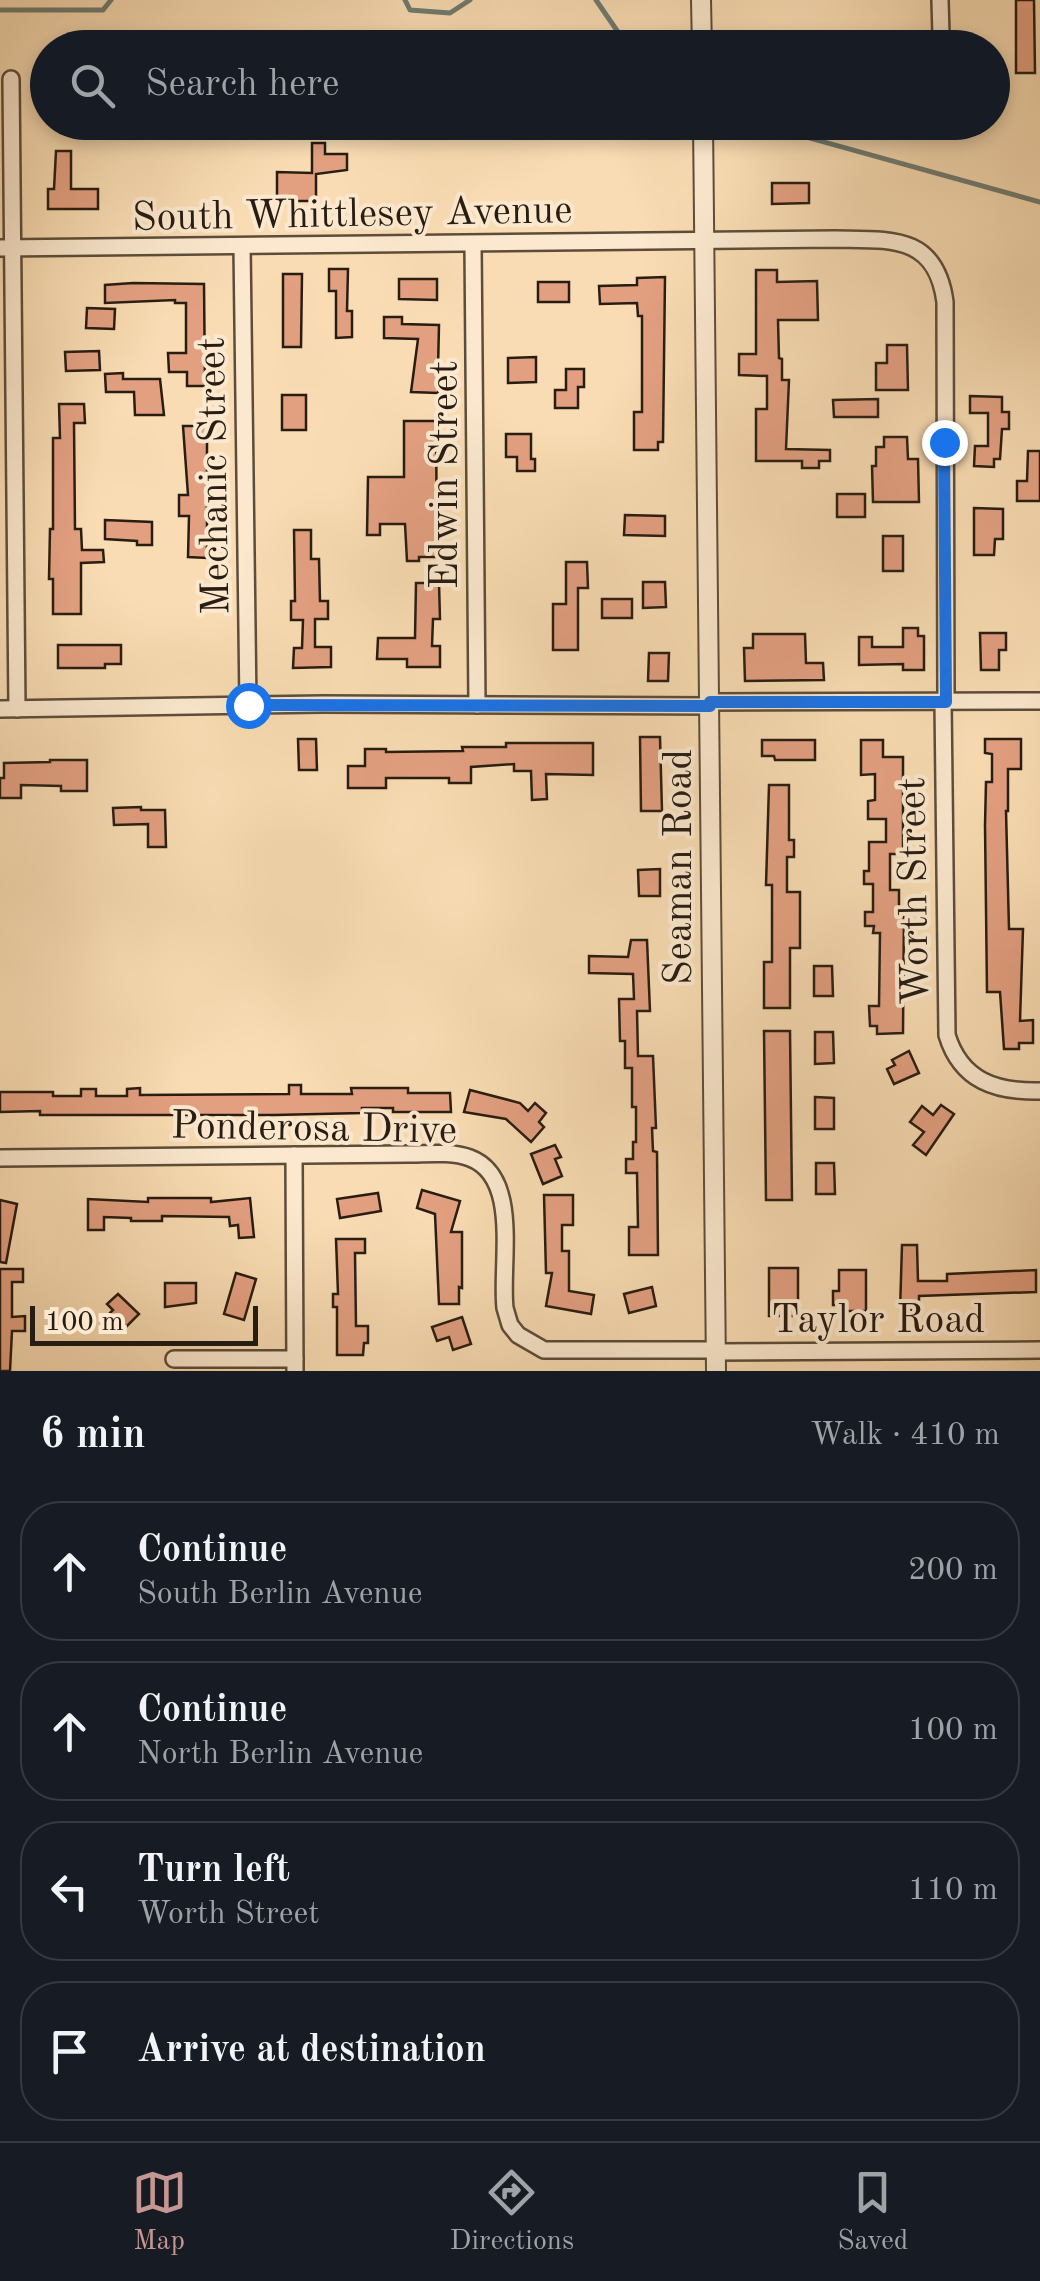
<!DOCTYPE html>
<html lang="en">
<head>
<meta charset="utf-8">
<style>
	:root { --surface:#171b24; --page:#20242c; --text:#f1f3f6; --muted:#9ea1a6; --line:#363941; --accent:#c59692 }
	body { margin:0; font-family:"Old Standard TT",serif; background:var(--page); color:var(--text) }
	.scale { position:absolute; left:30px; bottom:25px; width:228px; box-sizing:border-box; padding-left:10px; border:5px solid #281d12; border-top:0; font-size:28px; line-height:35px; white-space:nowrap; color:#281d12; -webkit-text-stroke:8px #fbe8ce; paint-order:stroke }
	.stop { position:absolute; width:30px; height:30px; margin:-22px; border:8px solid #1a73e8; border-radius:50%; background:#fff }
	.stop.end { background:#1a73e8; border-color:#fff; box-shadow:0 2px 10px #0008 }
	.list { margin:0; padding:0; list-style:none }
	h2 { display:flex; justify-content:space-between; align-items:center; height:130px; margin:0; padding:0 40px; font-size:42px }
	h2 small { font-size:32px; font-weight:400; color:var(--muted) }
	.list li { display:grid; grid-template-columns:65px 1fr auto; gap:30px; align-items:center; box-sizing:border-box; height:140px; margin:0 20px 20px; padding:0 20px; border:2px solid var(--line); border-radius:40px }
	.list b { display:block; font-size:38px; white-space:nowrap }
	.list p { margin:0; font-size:32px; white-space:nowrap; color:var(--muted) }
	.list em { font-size:32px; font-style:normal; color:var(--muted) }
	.icon { flex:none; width:55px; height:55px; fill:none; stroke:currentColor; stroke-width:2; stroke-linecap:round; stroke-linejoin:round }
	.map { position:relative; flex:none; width:1040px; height:1371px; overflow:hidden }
	.search { position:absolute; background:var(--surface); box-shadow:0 5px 15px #0003; left:30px; right:30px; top:30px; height:110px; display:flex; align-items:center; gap:25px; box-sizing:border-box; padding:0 35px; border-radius:55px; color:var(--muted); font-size:38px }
	.sheet { height:770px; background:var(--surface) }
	nav { display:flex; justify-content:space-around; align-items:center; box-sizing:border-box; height:140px; border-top:2px solid var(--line); background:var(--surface); font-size:28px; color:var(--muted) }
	nav a { display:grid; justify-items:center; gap:5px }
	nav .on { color:var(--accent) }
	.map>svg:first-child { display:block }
</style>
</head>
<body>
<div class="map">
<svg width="1040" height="1371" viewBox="0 0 1040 1371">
	<rect width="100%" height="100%" fill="#f9dcb3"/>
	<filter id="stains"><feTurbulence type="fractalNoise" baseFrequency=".002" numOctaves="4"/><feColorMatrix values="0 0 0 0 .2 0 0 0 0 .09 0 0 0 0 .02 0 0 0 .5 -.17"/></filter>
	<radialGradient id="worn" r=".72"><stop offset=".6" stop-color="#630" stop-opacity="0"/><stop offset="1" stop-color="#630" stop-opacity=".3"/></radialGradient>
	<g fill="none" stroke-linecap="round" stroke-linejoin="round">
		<g stroke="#6f7b71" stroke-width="5">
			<polyline points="405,0 410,10 450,13 470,0"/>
			<polyline points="596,0 629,48"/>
			<polyline points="0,10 103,10 111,0"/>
			<polyline points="752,122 1040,202"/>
		</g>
	</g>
	<g fill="#e3a081" stroke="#281d12" stroke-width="2.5">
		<polygon points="1016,0 1034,0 1035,73 1016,73"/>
		<polygon points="312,143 325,143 325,154 347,154 347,170 316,174 316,201 277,201 277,172 312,173"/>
		<polygon points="56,151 71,151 71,189 98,189 98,209 48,209 48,189 54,189"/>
		<polygon points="772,183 809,183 809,203 772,204"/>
		<polygon points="329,269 348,269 347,311 352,311 352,337 336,338 336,291 329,291"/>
		<polygon points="756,270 777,270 777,282 817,281 818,320 778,320 779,358 782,359 782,380 789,380 786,449 830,450 830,461 819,461 819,468 802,468 802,461 756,461 756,409 767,409 767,376 739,375 739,354 756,354"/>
		<polygon points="283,274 302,274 301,347 283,347"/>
		<polygon points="665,277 663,442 658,442 658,450 634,450 634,412 642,412 642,316 638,316 637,303 600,304 599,286 637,285 637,278"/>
		<polygon points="399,279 437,279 437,300 399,299"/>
		<rect x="538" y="282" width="31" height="20"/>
		<polygon points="133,283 204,284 205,386 187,386 187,372 169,372 168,353 186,353 186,303 175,303 175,300 105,303 105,285"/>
		<polygon points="87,308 115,309 114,329 86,328"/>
		<polygon points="384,317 402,317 402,324 439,325 438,369 442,369 438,393 411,392 418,339 384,338"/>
		<polygon points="887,345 907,345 908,390 876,390 876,363 887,363"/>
		<polygon points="99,351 100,370 66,371 65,352"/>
		<polygon points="536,357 536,382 508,383 508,358"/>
		<polygon points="566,369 584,369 584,387 578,387 578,408 555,408 555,390 566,390"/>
		<polygon points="123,373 123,379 160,379 164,415 135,415 134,392 106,392 105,374"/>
		<rect x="282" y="395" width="24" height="35"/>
		<polygon points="970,396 1002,397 1002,412 1009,412 1009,429 1002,429 1000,459 994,459 994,467 974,466 975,446 988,446 988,413 970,413"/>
		<polygon points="878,399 878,417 834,417 833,400"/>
		<polygon points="59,404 84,404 85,423 74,423 75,529 81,529 82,550 103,550 104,562 81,563 81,614 53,614 53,579 49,579 50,529 53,529 53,438 60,438"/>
		<polygon points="404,421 436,421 437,557 419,557 419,561 407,561 405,524 380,524 380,535 367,535 368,477 404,477"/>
		<polygon points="183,426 207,426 207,558 188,557 189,516 179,516 179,495 188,495"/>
		<polygon points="506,434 531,434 531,459 535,459 535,471 517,471 517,457 506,457"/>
		<polygon points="884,437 907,437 908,459 918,459 919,502 873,502 872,466 876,466 876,447 884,447"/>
		<polygon points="1028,451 1040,451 1040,501 1017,501 1017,481 1027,481"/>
		<rect x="837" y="494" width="28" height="23"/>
		<polygon points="974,508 1003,509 1003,539 995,539 994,555 974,555"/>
		<polygon points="625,515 665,516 665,536 624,535"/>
		<polygon points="105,520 152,522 152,545 137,545 137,541 105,539"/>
		<polygon points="294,530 311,530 311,559 319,559 320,601 328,601 328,619 315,619 315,647 331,647 331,667 293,668 294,648 302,648 303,620 291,620 291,601 295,601"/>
		<rect x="883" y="536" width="20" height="35"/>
		<polygon points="566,562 587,562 588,588 578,588 578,650 553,650 553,604 566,604"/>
		<polygon points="643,582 665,582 666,607 643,608"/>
		<polygon points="416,583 439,583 440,619 433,619 432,646 440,646 440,667 407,667 407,659 377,659 378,638 415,638"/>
		<rect x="602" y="599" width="30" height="19"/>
		<polygon points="903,628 918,628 918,636 924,636 924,670 903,670 903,664 859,665 859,637 872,637 872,647 903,647"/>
		<polygon points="980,633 1006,633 1006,650 999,650 999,670 981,670"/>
		<polygon points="753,634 805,634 806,663 823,663 824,680 745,681 744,648 753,648"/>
		<polygon points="58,645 121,645 121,664 105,664 105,668 58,668"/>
		<polygon points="649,653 669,653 668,681 648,681"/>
		<polygon points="640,737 660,737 662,811 641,811"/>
		<polygon points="298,739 316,739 317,770 299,770"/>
		<polygon points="985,739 1021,739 1021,769 1008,769 1008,811 1006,811 1009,929 1023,929 1020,1021 1033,1020 1033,1043 1019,1043 1019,1049 1004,1049 1000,992 987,992 985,825 986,782 992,782 992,754 985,753"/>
		<polygon points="762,740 815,740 815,760 775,760 774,756 762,756"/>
		<polygon points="861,740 883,740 883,757 903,757 903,854 890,854 890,890 899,890 899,909 904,909 903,1033 877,1034 877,1026 870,1026 869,1006 879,1006 880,933 873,933 874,926 865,926 865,912 873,912 873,884 864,884 864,871 869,871 869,842 886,842 886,819 868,819 868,801 875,800 875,774 861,775"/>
		<polygon points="506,743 593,743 593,775 546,774 547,799 532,800 531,771 514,771 514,764 471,767 471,783 449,783 449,778 386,778 386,788 348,788 348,766 365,766 365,749 386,749 386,752 463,751 462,747 506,747"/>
		<polygon points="50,760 87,760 87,791 61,791 61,786 21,785 21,798 0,798 0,778 4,778 4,763 50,762"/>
		<polygon points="769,785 789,785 789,840 794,840 794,857 787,857 787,892 800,892 800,948 790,948 790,1008 764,1008 764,962 772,962 772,885 766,885"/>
		<polygon points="141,807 141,810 165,810 166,847 148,847 148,824 114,825 113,808"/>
		<polygon points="660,869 660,896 639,896 638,870"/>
		<polygon points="631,940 647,940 650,1011 637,1011 638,1056 653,1056 656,1128 652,1128 653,1151 657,1152 658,1255 629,1255 629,1227 638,1227 637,1173 626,1173 626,1159 633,1159 633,1142 636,1142 636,1107 632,1107 632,1068 625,1068 625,1041 620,1041 619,999 634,999 633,974 589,973 589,956 628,957"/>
		<polygon points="814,966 832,966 833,996 814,996"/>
		<polygon points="764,1031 790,1031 792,1200 766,1200"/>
		<polygon points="815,1032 833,1032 834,1063 815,1064"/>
		<polygon points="909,1051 919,1073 894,1084 887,1069 895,1065 892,1060"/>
		<polygon points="289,1085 301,1085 301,1094 352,1094 351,1088 408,1088 408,1093 450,1093 451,1112 393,1112 393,1108 362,1108 362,1113 274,1115 40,1115 40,1111 0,1112 0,1092 53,1092 53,1096 81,1096 81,1089 96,1089 96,1096 127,1096 127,1089 140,1088 140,1095 289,1094"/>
		<polygon points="470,1090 520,1103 528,1111 535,1103 546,1113 539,1122 544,1127 531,1142 506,1119 464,1112"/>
		<polygon points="815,1097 834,1098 834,1129 815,1129"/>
		<polygon points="941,1105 954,1114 926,1155 913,1145 924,1132 910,1122 922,1106 933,1115"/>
		<polygon points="555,1145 561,1157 555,1159 562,1176 543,1184 531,1154"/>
		<polygon points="816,1163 834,1163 835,1194 816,1194"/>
		<polygon points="422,1190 460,1201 451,1232 462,1232 462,1288 459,1287 459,1304 439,1304 435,1214 417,1208"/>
		<polygon points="378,1193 381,1211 340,1218 337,1199"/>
		<polygon points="544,1195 573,1195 573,1225 562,1225 562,1251 569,1251 569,1291 594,1295 591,1314 546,1306 552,1273 546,1273"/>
		<polygon points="148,1198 211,1198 211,1202 250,1198 254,1237 239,1238 238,1225 230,1226 229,1217 162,1216 162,1221 131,1221 131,1218 104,1217 104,1230 88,1230 88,1199 148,1202"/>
		<polygon points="0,1200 17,1204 6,1263 0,1262"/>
		<polygon points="336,1239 365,1239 365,1253 355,1253 356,1326 368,1326 368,1343 364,1343 363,1355 337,1355 337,1307 333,1307 333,1294 338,1294"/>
		<polygon points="902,1245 917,1245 918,1281 947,1281 947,1274 1036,1270 1036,1292 919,1296 919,1310 900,1311"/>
		<rect x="769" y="1268" width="29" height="48"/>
		<polygon points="0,1269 23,1269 23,1282 12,1282 12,1317 25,1316 25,1331 12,1331 10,1371 0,1371"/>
		<polygon points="839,1270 866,1270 866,1311 840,1311 840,1305 833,1305 833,1291 839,1291"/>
		<polygon points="236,1273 256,1279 244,1320 224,1314"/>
		<polygon points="165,1283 196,1283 196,1303 165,1307"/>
		<polygon points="652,1287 656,1306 629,1313 624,1294"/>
		<polygon points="118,1294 139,1314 121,1332 106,1317 113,1310 107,1304"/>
		<polygon points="462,1317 471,1344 453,1350 449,1337 437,1341 432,1327"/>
	</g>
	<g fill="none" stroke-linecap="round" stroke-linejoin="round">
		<g stroke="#5c4d3a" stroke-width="20">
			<g id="minor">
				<polyline points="940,0 941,35"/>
				<polyline points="11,79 17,709"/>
				<polyline points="473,244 477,705"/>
				<polyline points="242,246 248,705"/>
				<path d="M0,248l835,-9c55,1 101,-5 110,63l1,400"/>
				<polyline points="710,702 1040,701"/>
				<path d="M943,702l4,333c14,46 49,57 93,56"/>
				<polyline points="0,709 323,704 711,706"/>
				<polyline points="294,1155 295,1371"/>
				<path d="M0,1158l408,-4c19,0 43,-3 62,4 51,19 30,106 35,150l5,17 8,10 26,15h172"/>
				<polyline points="716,1352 1040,1350"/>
				<polyline points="174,1359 295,1359"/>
			</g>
		</g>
		<g stroke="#5c4d3a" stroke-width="22">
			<g id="tertiary">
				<polyline points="701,0 702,48"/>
				<polyline points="703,122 716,1371"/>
			</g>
		</g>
		<use href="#minor" stroke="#fbe8ce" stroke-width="15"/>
		<use href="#tertiary" stroke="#fbe8ce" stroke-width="18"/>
	</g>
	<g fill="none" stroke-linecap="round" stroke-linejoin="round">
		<polyline stroke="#1a73e8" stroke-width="12" points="248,705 710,706 710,702 946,702 944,442"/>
	</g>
	<g text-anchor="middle" stroke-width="8" stroke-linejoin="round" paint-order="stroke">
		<g font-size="40" fill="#281d12" stroke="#fbe8ce">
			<text transform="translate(352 212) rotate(-1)" y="14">South Whittlesey Avenue</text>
			<text transform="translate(443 475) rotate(-90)" y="14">Edwin Street</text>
			<text transform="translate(212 476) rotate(-91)" y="14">Mechanic Street</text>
			<text transform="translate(677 867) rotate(-90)" y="14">Seaman Road</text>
			<text transform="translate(912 891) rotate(-91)" y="14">Worth Street</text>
			<text transform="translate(314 1126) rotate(1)" y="14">Ponderosa Drive</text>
			<text x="878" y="1332">Taylor Road</text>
		</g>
	</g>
	<rect width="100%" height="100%" filter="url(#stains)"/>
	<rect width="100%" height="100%" fill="url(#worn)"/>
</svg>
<div class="scale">100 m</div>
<div class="stop" style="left:248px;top:705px"></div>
<div class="stop end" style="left:944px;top:442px"></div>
<div class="search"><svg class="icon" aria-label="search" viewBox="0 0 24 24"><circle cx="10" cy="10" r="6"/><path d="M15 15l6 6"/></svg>Search here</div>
</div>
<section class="sheet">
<h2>6 min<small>Walk · 410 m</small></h2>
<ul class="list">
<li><svg class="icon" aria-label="ahead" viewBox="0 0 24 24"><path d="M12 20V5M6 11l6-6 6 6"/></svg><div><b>Continue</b><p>South Berlin Avenue</p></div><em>200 m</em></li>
<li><svg class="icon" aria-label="ahead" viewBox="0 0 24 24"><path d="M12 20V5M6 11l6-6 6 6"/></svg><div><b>Continue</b><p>North Berlin Avenue</p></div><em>100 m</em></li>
<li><svg class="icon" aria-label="left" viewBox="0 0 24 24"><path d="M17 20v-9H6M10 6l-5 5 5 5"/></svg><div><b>Turn left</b><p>Worth Street</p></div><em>110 m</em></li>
<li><svg class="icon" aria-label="arrive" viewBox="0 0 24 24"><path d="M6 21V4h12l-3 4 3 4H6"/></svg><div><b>Arrive at destination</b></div></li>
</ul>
</section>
<nav>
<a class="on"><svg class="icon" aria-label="map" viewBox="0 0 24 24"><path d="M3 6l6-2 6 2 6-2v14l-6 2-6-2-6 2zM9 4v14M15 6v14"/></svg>Map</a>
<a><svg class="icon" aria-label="directions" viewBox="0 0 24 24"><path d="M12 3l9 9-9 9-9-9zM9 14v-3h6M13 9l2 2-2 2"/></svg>Directions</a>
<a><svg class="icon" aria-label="saved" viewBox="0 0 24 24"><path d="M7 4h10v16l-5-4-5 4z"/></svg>Saved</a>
</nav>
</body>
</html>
